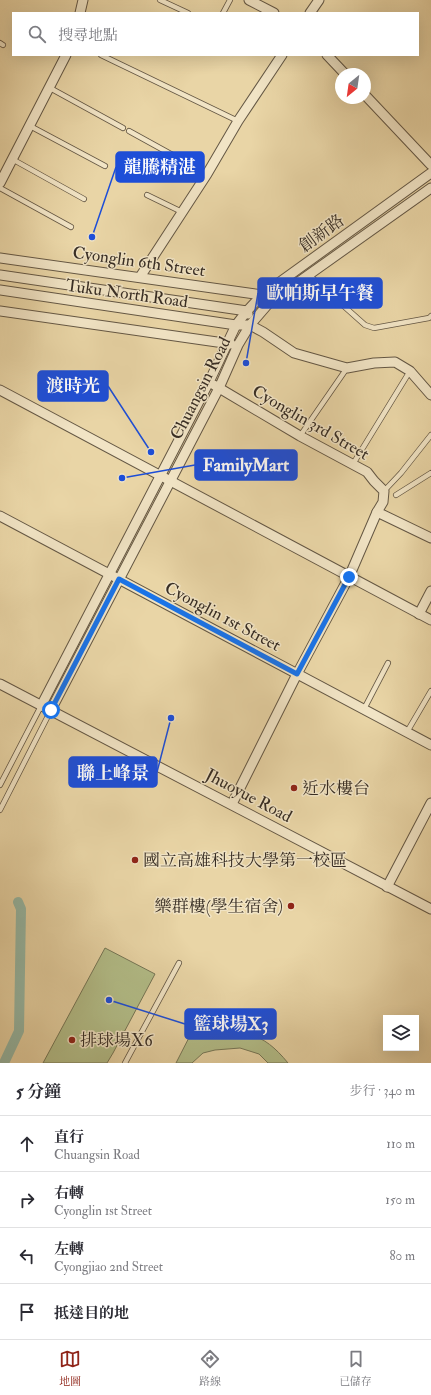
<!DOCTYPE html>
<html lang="zh-TW">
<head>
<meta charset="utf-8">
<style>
	:root { --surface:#fff; --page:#f7f7f7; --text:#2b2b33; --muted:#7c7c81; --line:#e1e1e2; --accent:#8f2418 }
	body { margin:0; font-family:"IM FELL Double Pica","Noto Serif TC",serif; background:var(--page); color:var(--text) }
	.controls { position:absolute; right:12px; bottom:12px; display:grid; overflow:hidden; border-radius:0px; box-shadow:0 4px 16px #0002 }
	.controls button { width:36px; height:36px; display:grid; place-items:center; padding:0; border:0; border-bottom:1px solid var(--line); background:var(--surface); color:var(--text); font:20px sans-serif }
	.compass { position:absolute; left:335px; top:68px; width:36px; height:36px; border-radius:50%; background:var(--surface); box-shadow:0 4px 16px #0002; rotate:209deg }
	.stop { position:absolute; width:12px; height:12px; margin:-9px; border:3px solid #1a73e8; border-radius:50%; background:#fff }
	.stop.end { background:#1a73e8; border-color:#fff; box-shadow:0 1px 4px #0008 }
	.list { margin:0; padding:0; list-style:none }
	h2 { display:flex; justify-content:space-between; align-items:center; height:52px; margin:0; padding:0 16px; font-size:17px }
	h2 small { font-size:13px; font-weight:400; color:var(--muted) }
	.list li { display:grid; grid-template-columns:26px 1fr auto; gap:12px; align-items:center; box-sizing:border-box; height:56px; padding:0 16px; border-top:1px solid var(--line) }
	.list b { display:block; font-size:15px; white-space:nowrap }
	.list p { margin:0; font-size:13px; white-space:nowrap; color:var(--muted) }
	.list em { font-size:13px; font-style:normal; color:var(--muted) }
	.icon { flex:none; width:22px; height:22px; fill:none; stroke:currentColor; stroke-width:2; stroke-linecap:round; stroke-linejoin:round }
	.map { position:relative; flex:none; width:431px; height:1063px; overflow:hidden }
	.search { position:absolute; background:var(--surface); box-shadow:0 4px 16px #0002; left:12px; right:12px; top:12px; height:44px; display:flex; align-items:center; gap:10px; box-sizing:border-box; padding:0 14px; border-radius:0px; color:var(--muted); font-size:15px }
	.sheet { height:276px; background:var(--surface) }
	nav { display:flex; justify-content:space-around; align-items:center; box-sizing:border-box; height:56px; border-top:1px solid var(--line); background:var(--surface); font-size:11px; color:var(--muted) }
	nav a { display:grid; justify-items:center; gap:2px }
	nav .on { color:var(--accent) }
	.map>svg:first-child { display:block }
</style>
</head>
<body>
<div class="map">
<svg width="431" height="1063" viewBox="0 0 431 1063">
	<rect width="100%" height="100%" fill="#e9d5a6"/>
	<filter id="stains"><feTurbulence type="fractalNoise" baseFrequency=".005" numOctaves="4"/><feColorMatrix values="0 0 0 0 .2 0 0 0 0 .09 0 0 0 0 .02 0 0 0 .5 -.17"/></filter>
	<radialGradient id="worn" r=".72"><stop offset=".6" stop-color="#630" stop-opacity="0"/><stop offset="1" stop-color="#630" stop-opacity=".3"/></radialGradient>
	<g fill="#b3be89" stroke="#757656">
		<polygon points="105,948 155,974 113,1053 107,1063 43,1063"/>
		<path d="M198,1020l12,7 -5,10c38,-8 57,-6 83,26h-20l-9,-9 -19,-6 -25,2 -12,3 -11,10h-16z"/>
	</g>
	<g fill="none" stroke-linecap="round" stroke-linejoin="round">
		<polyline stroke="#97b9a6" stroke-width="10" points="4,1063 19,1031 21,909 18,902"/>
		<g stroke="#645744" stroke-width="6">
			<g id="lane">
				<polyline points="160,0 188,13"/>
				<polyline points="223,13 230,0"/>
				<polyline points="0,43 3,45"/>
				<polyline points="101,55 238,121"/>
				<polyline points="50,88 123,128"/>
				<polyline points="30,126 105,166"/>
				<polyline points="129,131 207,174"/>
				<polyline points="12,159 84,199"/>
				<polyline points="0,188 71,227"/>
				<polyline points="147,195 182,212"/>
				<polyline points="309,275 365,325 374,328 429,318 431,316"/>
				<polyline points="300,436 347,368"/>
				<polyline points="353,464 410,371"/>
				<polyline points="384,491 401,473 431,435"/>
				<polyline points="396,495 431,473"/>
				<polyline points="364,709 388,663"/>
				<polyline points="407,732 431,691"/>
				<polyline points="0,785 41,706"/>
				<polyline points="0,810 51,710"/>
				<polyline points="125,1063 179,963"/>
			</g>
		</g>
		<g stroke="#645744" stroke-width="11">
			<g id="street">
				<polyline points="249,0 274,13"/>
				<polyline points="80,13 83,0"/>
				<polyline points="310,13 319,0"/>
				<polyline points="327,55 345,74"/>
				<polyline points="365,95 431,165"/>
				<polyline points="0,183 66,55"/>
				<polyline points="0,258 262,295 265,298"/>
				<polyline points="0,275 247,311 248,314"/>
				<polyline points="140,277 207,174 238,121 282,55"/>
				<polyline points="0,290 236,325 250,325 263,332 294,353 347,368 374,363 395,362 410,371 431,395"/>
				<polyline points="0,311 231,344"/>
				<polyline points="214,385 300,436 367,472 374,481 384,491 383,502 377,512 431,538"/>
				<polyline points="0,390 431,620"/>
				<polyline points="0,516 431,745"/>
				<polyline points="419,614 431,591"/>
				<polyline points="0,684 431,909"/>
				<polyline points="41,706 209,382 236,325 247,311 262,295 431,173"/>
				<polyline points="51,710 219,388 238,345 250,325 269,303 431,188"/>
				<polyline points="232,804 297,674 349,577 377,512"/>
				<polyline points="387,887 431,803"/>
			</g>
		</g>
		<use href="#lane" stroke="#f1e4c5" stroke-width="4.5"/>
		<use href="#street" stroke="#f1e4c5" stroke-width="9"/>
	</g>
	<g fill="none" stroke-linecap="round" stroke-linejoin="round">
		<polyline stroke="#1a73e8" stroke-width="5" points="51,710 119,579 297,674 349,577"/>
	</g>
	<g fill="#8f2418" stroke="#f1e4c5" stroke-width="1.5">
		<circle cx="294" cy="788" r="4"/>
		<circle cx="135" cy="860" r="4"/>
		<circle cx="291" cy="906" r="4"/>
		<circle cx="72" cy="1040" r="4"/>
	</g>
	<g text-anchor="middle" stroke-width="3" stroke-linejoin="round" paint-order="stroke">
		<g font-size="17" fill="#372d24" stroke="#f1e4c5">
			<text transform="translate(321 233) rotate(-36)" y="6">創新路</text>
			<text transform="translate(139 261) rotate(8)" y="6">Cyonglin 6th Street</text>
			<text transform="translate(127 293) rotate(8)" y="6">Tuku North Road</text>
			<text transform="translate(200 388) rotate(-63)" y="6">Chuangsin Road</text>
			<text transform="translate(311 422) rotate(30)" y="6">Cyonglin 3rd Street</text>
			<text transform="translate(223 616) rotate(28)" y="6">Cyonglin 1st Street</text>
			<text transform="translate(249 795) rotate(28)" y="6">Jhuoyue Road</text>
		</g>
		<g font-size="17" fill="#372d24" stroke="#f1e4c5" text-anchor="start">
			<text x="302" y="794">近水樓台</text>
			<text x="143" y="866">國立高雄科技大學第一校區</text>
			<text x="283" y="912" text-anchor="end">樂群樓(學生宿舍)</text>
			<text x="80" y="1046">排球場X6</text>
		</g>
	</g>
	<path fill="none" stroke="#1d4ed8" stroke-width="1.5" d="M92 237L116 167M246 363L258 293M151 452L108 386M122 478L195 465M171 718L157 772M109 1000L185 1024"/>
	<g fill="#1d4ed8" stroke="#f1e4c5" stroke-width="1.5">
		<circle cx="92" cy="237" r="4"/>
		<circle cx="246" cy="363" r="4"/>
		<circle cx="151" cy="452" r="4"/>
		<circle cx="122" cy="478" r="4"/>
		<circle cx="171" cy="718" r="4"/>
		<circle cx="109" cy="1000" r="4"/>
	</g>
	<g fill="#1d4ed8" stroke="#1d4ed8" stroke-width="1.5">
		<rect x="116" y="152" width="88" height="30" rx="4"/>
		<rect x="258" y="278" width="124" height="30" rx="4"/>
		<rect x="38" y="371" width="70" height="30" rx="4"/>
		<rect x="195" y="450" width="102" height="30" rx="4"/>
		<rect x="69" y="757" width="88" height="30" rx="4"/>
		<rect x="185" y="1009" width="91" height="30" rx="4"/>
	</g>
	<g font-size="18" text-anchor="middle" font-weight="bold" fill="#fff">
		<text x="160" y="173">龍騰精湛</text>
		<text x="320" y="299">歐帕斯早午餐</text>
		<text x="73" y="392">渡時光</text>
		<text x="246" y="471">FamilyMart</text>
		<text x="113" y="779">聯上峰景</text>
		<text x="231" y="1030">籃球場X3</text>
	</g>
	<rect width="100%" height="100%" filter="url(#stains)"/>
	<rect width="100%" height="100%" fill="url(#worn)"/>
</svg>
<div class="controls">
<button><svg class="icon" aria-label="layers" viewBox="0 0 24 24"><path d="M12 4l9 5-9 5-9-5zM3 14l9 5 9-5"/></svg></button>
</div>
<svg class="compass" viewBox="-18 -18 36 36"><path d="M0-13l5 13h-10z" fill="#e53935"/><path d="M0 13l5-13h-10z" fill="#7c7c81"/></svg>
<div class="stop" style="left:51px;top:710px"></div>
<div class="stop end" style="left:349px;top:577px"></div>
<div class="search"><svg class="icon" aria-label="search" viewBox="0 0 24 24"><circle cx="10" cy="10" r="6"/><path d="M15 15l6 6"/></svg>搜尋地點</div>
</div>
<section class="sheet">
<h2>5 分鐘<small>步行 · 340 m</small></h2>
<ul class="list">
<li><svg class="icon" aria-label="ahead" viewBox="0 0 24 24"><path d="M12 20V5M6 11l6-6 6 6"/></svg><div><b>直行</b><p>Chuangsin Road</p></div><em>110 m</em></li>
<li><svg class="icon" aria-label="right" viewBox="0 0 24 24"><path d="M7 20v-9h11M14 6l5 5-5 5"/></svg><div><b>右轉</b><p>Cyonglin 1st Street</p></div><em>150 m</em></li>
<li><svg class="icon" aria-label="left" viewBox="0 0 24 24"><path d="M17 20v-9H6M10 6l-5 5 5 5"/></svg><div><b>左轉</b><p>Cyongjiao 2nd Street</p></div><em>80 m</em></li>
<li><svg class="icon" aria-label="arrive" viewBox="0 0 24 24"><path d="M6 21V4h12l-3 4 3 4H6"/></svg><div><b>抵達目的地</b></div></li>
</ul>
</section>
<nav>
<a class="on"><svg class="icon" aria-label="map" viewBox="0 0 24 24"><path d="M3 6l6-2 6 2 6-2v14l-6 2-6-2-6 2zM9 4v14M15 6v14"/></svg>地圖</a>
<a><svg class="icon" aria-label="directions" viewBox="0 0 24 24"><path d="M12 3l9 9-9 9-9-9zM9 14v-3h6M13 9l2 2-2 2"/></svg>路線</a>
<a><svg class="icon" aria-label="saved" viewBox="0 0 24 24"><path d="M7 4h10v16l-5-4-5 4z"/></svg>已儲存</a>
</nav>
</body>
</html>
